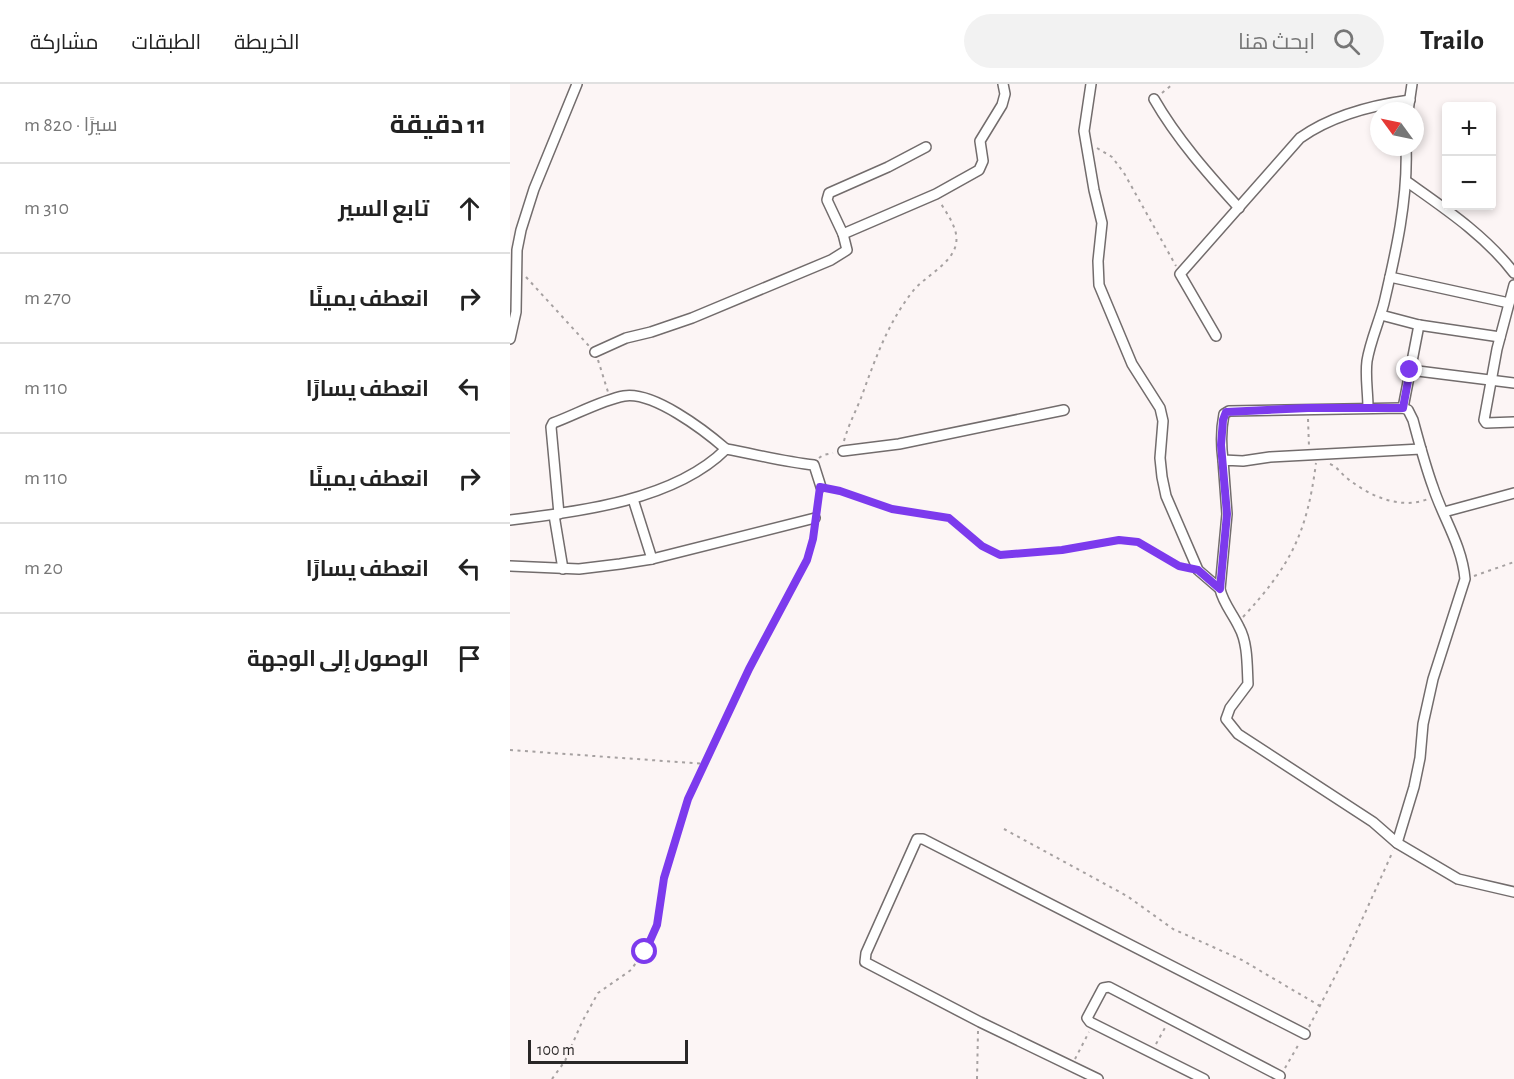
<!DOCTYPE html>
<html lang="ar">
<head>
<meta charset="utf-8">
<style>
	:root { --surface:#fff; --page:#f2f2f2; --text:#222; --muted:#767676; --line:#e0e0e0 }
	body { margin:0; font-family:"Alegreya Sans",Cairo,sans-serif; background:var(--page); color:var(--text); direction:rtl }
	.controls { position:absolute; right:18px; top:18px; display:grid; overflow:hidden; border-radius:6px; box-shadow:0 3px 9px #0003 }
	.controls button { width:54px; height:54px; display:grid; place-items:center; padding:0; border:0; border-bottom:2px solid var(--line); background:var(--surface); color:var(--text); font:30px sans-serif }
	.compass { position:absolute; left:860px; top:18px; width:54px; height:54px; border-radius:50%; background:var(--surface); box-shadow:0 3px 9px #0003; rotate:303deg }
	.scale { position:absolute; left:18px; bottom:15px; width:160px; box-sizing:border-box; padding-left:6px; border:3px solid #292626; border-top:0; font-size:16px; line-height:21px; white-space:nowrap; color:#292626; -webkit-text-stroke:4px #fcf5f5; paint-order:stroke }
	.stop { position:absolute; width:18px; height:18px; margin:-14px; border:4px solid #7c3aed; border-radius:50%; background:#fff }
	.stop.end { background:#7c3aed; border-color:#fff; box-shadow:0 2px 6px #0008 }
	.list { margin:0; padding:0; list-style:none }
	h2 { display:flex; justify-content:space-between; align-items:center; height:78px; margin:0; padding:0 24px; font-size:26px }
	h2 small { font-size:20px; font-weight:400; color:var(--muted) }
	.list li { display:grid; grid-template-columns:39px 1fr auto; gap:18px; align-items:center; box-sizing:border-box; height:90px; padding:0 24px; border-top:2px solid var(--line) }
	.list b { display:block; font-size:22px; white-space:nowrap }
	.list em { font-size:20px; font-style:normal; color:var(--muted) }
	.icon { flex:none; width:33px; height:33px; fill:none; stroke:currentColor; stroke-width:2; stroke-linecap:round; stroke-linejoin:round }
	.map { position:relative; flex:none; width:1004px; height:995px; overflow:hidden; direction:ltr }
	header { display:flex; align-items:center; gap:36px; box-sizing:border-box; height:84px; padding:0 30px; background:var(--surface); border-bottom:2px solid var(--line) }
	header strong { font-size:28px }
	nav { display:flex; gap:33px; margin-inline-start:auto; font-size:21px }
	.search { width:420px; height:54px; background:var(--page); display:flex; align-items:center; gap:15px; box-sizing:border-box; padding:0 21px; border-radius:33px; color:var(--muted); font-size:22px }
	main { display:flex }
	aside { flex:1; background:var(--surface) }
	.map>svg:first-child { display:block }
</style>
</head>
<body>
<header>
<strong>Trailo</strong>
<div class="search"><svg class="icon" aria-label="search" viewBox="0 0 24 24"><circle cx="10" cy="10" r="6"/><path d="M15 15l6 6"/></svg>ابحث هنا</div>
<nav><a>الخريطة</a><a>الطبقات</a><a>مشاركة</a></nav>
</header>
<main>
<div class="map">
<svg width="1004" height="995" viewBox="0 0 1004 995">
	<rect width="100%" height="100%" fill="#fcf5f5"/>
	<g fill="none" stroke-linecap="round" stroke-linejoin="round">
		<g stroke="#726c6c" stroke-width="12">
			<g id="minor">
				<polyline points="581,0 574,47 584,106 592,139 588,177 589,201 622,280 650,324 653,337 650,374 652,393 656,412 688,486 710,505"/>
				<path d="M644,15c23,40 54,75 85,109"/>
				<polyline points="898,27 902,0"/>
				<path d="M896,97c38,27 79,54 108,92"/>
				<polyline points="333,150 317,116 319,109 378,83 416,63"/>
				<polyline points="880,193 999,219"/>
				<polyline points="1004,201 987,265 974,336 976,339 1004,338"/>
				<polyline points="871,231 909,241 990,253"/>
				<path d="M706,252l-36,-62 120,-136c31,-22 73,-33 110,-38"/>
				<polyline points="0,255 6,228 7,166 11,146 24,105 67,0"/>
				<polyline points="85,268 116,254 141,248 182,234 321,176 337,166 333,150 426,110 469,86 473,77 470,57 492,21 495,10 493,0"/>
				<polyline points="900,286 1004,299"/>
				<path d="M858,324c0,-16 -3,-32 -1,-47 3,-19 12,-39 17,-58 12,-51 24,-104 22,-156"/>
				<polyline points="893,324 909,241"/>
				<path d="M911,365l-151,8 -27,4 -20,-1 4,54 -7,75c3,14 13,25 19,38 9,16 8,39 9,57l-18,24 -4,11 12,15 135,88 24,21 61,36 56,13"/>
				<polyline points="333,367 389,360 554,326"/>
				<path d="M713,376c-2,-15 -2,-31 1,-46l5,-3 174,-3 5,2 5,10c6,22 12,45 20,67 10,31 29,58 32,92l-32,100 -10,45 -3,34 -6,29 -17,56"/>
				<polyline points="123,415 142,475"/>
				<polyline points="934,428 1004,409"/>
				<path d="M49,430l-8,-87 2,-4c22,-8 49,-23 71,-27 29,-5 80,34 102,53"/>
				<polyline points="44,431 53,485"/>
				<path d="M0,436c69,-8 165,-20 216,-71 29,5 58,13 88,16l7,22"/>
				<polyline points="0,482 69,485 110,480 142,475 305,434"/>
				<polyline points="588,995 470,938 355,878 356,869 407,755 413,755 795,950"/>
				<polyline points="694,995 580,938 577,934 593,904 599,903 770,992"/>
			</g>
		</g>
		<g stroke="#a6a1a1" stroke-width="2" stroke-dasharray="3 4.5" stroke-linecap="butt">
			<polyline points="652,9 663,0"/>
			<polyline points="587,64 602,73 614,89 666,182"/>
			<polyline points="16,193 79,262"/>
			<polyline points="88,276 98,308"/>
			<polyline points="798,335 799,363"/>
			<path d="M334,357c4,-15 11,-28 17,-43 14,-38 26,-74 52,-107 12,-15 39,-27 43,-47 3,-15 -9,-30 -16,-42"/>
			<polyline points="309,374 313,371 323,369"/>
			<path d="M820,380c8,3 11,10 18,15 22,17 52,31 80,20"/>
			<polyline points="320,405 382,425 439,434 472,462 490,471 552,466 602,457 622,456 628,458 658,477 676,484"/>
			<polyline points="306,426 309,411"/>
			<polyline points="964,492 1004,478"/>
			<path d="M733,533c48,-52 64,-84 73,-154"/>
			<polyline points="0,666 196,680"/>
			<polyline points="494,745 617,812 663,845 732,876 810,922"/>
			<polyline points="799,943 836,871 883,767"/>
			<polyline points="646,960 656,942"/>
			<polyline points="565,975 579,948"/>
			<polyline points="775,984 790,958"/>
			<polyline points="42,995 55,977 72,938 88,909 121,886 141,857 147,841 154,794 178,715 239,585 297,476 304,444"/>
			<polyline points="467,995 468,947"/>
		</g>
		<use href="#minor" stroke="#fff" stroke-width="9"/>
	</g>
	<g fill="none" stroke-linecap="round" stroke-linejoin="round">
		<polyline stroke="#7c3aed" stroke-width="8" points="135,868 147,841 154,794 178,715 239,585 297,476 303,455 310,403 330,407 382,425 439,434 472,462 490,471 552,466 609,456 628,458 669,482 688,486 710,505 717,430 711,361 713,336 716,328 798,324 893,324 900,286"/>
	</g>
</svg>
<div class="controls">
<button>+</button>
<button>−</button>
</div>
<svg class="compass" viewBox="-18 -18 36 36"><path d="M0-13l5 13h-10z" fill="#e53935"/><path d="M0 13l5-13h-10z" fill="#767676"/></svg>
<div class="scale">100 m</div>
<div class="stop" style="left:135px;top:868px"></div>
<div class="stop end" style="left:900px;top:286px"></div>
</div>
<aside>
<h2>11 دقيقة<small>سيرًا · 820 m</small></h2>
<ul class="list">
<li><svg class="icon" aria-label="ahead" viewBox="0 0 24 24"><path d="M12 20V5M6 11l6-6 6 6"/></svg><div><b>تابع السير</b></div><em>310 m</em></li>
<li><svg class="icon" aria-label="right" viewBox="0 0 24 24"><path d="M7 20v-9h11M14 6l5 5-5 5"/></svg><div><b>انعطف يمينًا</b></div><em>270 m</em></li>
<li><svg class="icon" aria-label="left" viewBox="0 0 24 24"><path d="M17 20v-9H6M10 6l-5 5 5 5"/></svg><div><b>انعطف يسارًا</b></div><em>110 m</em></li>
<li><svg class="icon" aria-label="right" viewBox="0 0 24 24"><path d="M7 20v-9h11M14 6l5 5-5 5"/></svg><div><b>انعطف يمينًا</b></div><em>110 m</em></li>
<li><svg class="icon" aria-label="left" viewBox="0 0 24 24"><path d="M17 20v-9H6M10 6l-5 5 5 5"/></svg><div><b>انعطف يسارًا</b></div><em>20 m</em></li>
<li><svg class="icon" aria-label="arrive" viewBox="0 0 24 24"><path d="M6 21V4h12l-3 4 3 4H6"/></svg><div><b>الوصول إلى الوجهة</b></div></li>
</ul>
</aside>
</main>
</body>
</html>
